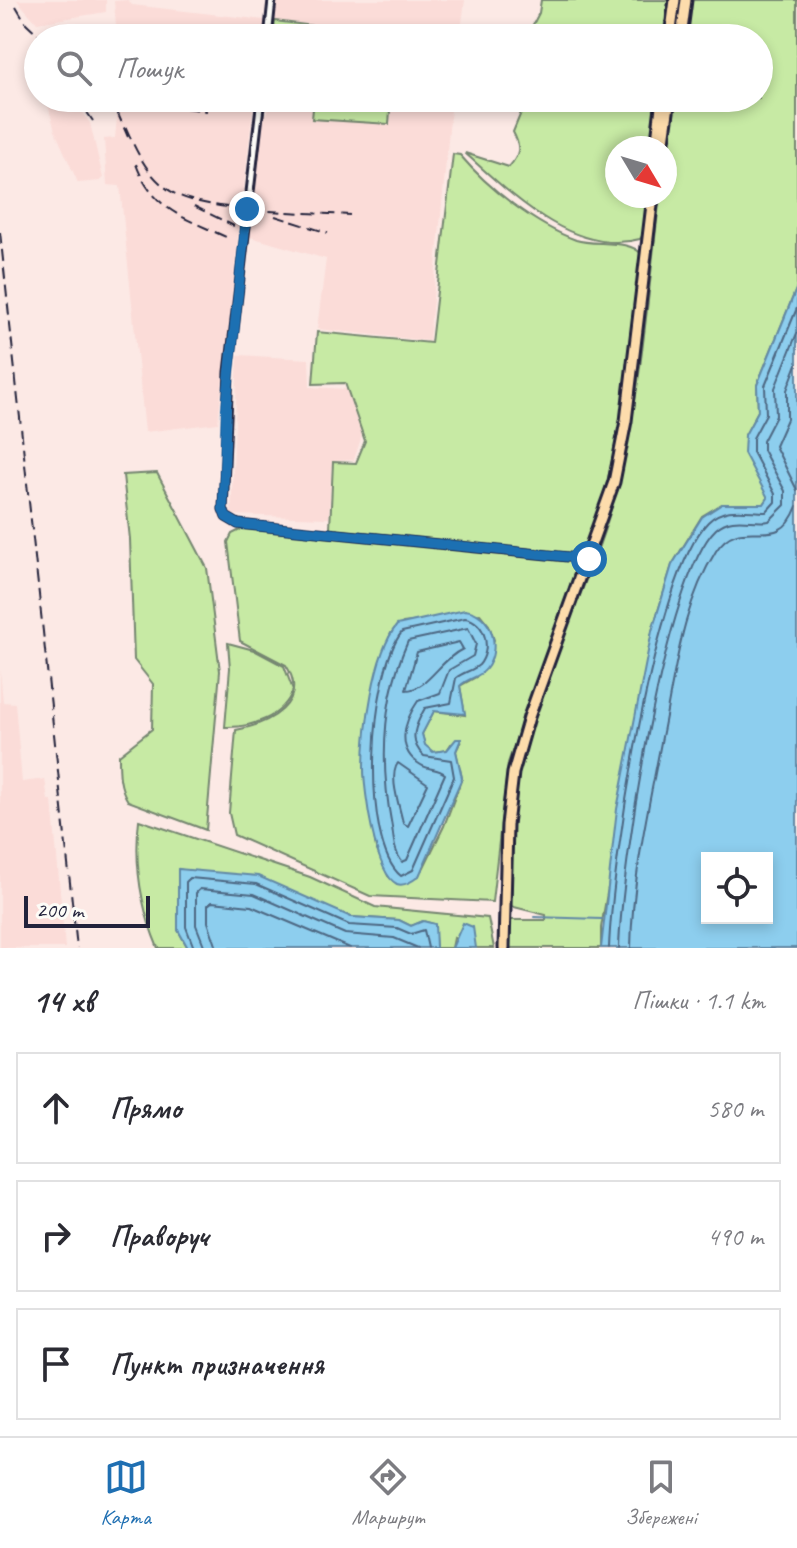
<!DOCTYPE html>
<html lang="uk">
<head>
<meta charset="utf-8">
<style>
	:root { --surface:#fff; --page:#f2f2f3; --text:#2b2b33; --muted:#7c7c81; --line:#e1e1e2; --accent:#1f6fb2 }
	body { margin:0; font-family:Caveat,sans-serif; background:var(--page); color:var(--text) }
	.controls { position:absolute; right:24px; bottom:24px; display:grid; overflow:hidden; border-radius:0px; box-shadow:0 4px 12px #0003 }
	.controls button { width:72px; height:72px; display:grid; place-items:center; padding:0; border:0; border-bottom:2px solid var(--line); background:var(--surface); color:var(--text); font:40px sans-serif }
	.compass { position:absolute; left:605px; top:136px; width:72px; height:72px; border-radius:50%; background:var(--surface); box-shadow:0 4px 12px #0003; rotate:128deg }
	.scale { position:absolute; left:24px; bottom:20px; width:126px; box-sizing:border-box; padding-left:8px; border:4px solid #22223b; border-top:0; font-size:22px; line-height:28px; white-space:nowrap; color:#22223b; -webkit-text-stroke:6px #fdfcf7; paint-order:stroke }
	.stop { position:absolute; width:24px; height:24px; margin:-18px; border:6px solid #1f6fb2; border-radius:50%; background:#fff }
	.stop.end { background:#1f6fb2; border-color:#fff; box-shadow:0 2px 8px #0008 }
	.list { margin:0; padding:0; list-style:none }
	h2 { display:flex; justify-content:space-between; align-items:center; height:104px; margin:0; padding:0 32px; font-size:34px }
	h2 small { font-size:26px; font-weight:400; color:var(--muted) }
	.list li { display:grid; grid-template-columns:52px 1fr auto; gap:24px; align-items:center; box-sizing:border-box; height:112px; margin:0 16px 16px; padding:0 16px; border:2px solid var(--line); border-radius:0px }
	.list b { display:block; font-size:30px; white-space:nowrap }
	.list em { font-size:26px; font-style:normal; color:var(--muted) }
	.icon { flex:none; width:44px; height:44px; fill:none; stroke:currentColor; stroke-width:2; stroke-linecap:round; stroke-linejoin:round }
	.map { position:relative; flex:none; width:797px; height:948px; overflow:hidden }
	.search { position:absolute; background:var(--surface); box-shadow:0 4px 12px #0003; left:24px; right:24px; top:24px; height:88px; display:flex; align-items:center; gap:20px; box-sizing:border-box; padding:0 28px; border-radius:44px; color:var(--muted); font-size:30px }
	.sheet { height:488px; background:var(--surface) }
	nav { display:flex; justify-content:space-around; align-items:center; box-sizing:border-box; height:112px; border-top:2px solid var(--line); background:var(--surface); font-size:22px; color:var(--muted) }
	nav a { display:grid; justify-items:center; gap:4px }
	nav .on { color:var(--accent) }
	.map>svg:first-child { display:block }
</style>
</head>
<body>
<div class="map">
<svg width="797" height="948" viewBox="0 0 797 948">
	<rect width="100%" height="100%" fill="#fce9e5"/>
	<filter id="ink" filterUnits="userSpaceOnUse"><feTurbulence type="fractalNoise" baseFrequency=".0125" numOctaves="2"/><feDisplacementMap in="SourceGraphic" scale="16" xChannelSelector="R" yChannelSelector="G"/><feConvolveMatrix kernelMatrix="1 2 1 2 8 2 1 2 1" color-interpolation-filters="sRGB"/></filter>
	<g filter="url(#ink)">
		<g fill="#fbdcd8">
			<polygon points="17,0 106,0 106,12 37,23"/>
			<polygon points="128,0 132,5 265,20 263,38 117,38 114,1"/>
			<polygon points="276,0 465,0 460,38 397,38 275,21"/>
			<polygon points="46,98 73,98 90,123 103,178 100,181 78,183 55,131"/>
			<polygon points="119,98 254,98 218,423 145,432 120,186 107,185 104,139 115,138"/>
			<polygon points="269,98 314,98 312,119 389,123 391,98 452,98 429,341 317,329 326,259 247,236 262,114 267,114"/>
			<polygon points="238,355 309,359 310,387 347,389 362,435 354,460 332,461 329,518 231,515"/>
			<polygon points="0,670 3,702 15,703 22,782 45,779 48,800 52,800 65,948 0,948"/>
		</g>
		<g fill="#c7eaa4" stroke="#748670" stroke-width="2" fill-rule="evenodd">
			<polygon points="541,0 668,0 663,38 526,38 539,13"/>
			<path d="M688,0h109v287l-40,98 1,26 -13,24 23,63 -4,6h-42l-20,12 -30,49 -20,66 -51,297v20h-93l1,-28h37v-5l-36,-9c0,-43 -2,-86 7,-128 19,-95 69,-182 96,-275 28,-96 34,-207 47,-307h5v-36l9,-62h85v-60h-76z"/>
			<polygon points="275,21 397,37 397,38 321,38 321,33 279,29 277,38 273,38"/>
			<polygon points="314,98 391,98 389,124 312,119"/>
			<path d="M527,98h129l-5,50h-34v48h30l-3,37 -4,6c-67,18 -130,-46 -175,-86l44,14c11,-13 12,-20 4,-35z"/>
			<path d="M453,154l7,1c28,33 75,70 116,85 18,6 54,-1 65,14 1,47 -31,273 -63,300l-248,-25 3,-67 23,1 9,-22 -20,-58 -32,1 4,-52 114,11z"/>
			<path d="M157,473l50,95 13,103 -14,159 -78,-29c-9,-14 -9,-29 -9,-46l33,-26 1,-45 -19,-24 -4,-121 -7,-64z"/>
			<path d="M244,528l325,31 9,4 -70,200 -16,139 -122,-6 -136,-61 -5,-22 7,-83c33,-6 74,-27 50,-65l-46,-24 -12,-99 4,-8zM480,614l9,11 5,15 -18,37 -16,9 5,29 -31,-4 -12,23 3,12 8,6 14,-2 4,-6 9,-1 -4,8 6,27 -18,48 -21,43 -26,15 -9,-8 -12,-28 -12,-77 13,-99 14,-39 12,-10z"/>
			<path d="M228,643l26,7 30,16 9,24c-10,27 -41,38 -68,37l5,-59z"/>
			<path d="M139,820l171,57 65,30 113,11 6,30h-18l-22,-10 -2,10h-16l-2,-24 -11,-3 -12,5 -12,-6 -48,-3 -44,-18 -128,-30 -1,61 10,18h-30c-17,-40 -24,-84 -19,-128z"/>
		</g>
		<g fill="#8dceee" stroke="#6289a6" stroke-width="2" fill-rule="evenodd">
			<path d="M797,287v661h-196l16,-139 35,-178 20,-66 30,-48 20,-13h42l4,-6 -24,-45 1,-18 13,-24 -1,-26zM767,858v60h-60v-60z"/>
			<path d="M465,610c27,3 37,38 21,59 -7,9 -19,9 -26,17l5,28 -31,-3 -12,23 3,11 8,7 14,-2 9,-11h5l-5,12 6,27 -43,98c-5,4 -14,11 -22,8 -22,-10 -33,-93 -33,-116 0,-36 9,-114 33,-143z"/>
			<polygon points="178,869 258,876 351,917 399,920 411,926 423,921 435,924 436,948 188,948 178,930"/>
			<polygon points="463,923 473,927 476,948 452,948"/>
		</g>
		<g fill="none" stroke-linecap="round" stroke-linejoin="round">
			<g stroke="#4d6783" stroke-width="2">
				<polyline points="797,364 787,390 787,419 775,446 797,490"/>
				<path d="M465,618c21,3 27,32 14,47 -7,6 -16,7 -23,13l-5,25 -26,5c-9,16 -18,33 -1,48l27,4 3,17 -41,93 -12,6c-41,-33 -31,-205 1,-244z"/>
				<path d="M468,628l8,16 -3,12 -24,14 -9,23 -22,8c-14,20 -23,49 3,64 8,5 17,3 24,9l-38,86 -5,2c-8,-10 -8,-22 -10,-35 -12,-63 -11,-126 16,-186z"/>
				<path d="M459,642l4,7c-24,11 -35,41 -57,41l11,-38z"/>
				<path d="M398,763l30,21 -20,42 -5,-3c-3,-16 -15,-47 -5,-60z"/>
				<polyline points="194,948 186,927 186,882 190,878 256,884 349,925 397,928 411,934 424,930 428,948"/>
				<polyline points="205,948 196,925 196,893 200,889 254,894 345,934 394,938 418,948"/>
				<polyline points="217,948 208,922 208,905 212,902 251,906 350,948"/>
				<path d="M609,948c3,-83 45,-371 99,-426 17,-17 38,-10 58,-10l9,-10v-8l-22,-42v-14l13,-24 -1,-28 32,-78"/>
				<path d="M619,948c2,-76 46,-371 97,-419 16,-15 35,-5 53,-8l16,-16v-14l-22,-41v-9l13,-25 -1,-28 22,-55"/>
				<path d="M631,948c1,-70 18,-142 31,-211 13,-63 19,-130 54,-186 26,-41 62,7 81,-45"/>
			</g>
			<polyline stroke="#6289a6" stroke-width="2" points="534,917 602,919"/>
			<g stroke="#22223b" stroke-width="11">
				<g id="minor">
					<polyline points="268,38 272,0"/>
					<polyline points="261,98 229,372 223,509 226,517 238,524 588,559"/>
				</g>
			</g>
			<g stroke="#22223b" stroke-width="15">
				<g id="highway">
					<polyline points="670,38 675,0"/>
					<polyline points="681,38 686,0"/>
					<polyline points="656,148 662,98"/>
					<polyline points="663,148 670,98"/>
					<polyline points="504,948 507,825 513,773 529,717 614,482 626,421 653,196"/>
				</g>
			</g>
			<use href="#minor" stroke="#fdfcf7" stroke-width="5"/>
			<use href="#highway" stroke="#fddcac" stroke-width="9"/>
			<g stroke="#22223b" stroke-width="2" stroke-dasharray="12 6" stroke-linecap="butt">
				<polyline points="16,6 26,23 42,38"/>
				<polyline points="77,98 93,121"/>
				<polyline points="104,98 118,114 128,137"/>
				<polyline points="114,98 207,111"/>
				<path d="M126,128c11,25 22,49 46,64 34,21 136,20 178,23"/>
				<path d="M136,164c17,47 50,54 92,74"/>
				<polyline points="194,206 234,226"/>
				<polyline points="275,216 328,233"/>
				<polyline points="0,232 77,948"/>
			</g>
		</g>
	</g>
	<g fill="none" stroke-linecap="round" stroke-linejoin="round" filter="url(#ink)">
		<polyline stroke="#1f6fb2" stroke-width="10" points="247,209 226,409 223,509 226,517 238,524 589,559"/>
	</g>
</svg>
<div class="controls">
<button><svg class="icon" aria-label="locate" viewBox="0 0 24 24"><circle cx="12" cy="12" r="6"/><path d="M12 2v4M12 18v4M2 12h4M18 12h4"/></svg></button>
</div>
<svg class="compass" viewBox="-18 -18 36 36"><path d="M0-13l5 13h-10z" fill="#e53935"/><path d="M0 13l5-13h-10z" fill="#7c7c81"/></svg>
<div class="scale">200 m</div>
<div class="stop" style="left:589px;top:559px"></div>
<div class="stop end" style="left:247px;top:209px"></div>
<div class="search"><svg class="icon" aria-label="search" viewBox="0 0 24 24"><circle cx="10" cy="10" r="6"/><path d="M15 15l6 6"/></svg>Пошук</div>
</div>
<section class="sheet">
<h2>14 хв<small>Пішки · 1.1 km</small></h2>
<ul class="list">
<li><svg class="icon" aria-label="ahead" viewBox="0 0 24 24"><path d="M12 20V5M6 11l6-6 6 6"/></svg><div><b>Прямо</b></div><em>580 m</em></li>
<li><svg class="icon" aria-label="right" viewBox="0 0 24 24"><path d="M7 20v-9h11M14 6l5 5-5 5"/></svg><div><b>Праворуч</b></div><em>490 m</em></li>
<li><svg class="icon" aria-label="arrive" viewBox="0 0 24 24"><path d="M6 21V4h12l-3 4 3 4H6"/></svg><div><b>Пункт призначення</b></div></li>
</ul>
</section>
<nav>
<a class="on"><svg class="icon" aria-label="map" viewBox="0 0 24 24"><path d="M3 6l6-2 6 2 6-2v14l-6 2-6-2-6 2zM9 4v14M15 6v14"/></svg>Карта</a>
<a><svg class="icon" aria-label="directions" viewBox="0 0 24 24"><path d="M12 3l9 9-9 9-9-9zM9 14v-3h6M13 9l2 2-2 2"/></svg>Маршрут</a>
<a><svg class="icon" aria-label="saved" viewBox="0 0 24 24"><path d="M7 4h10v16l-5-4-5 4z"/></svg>Збережені</a>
</nav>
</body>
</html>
